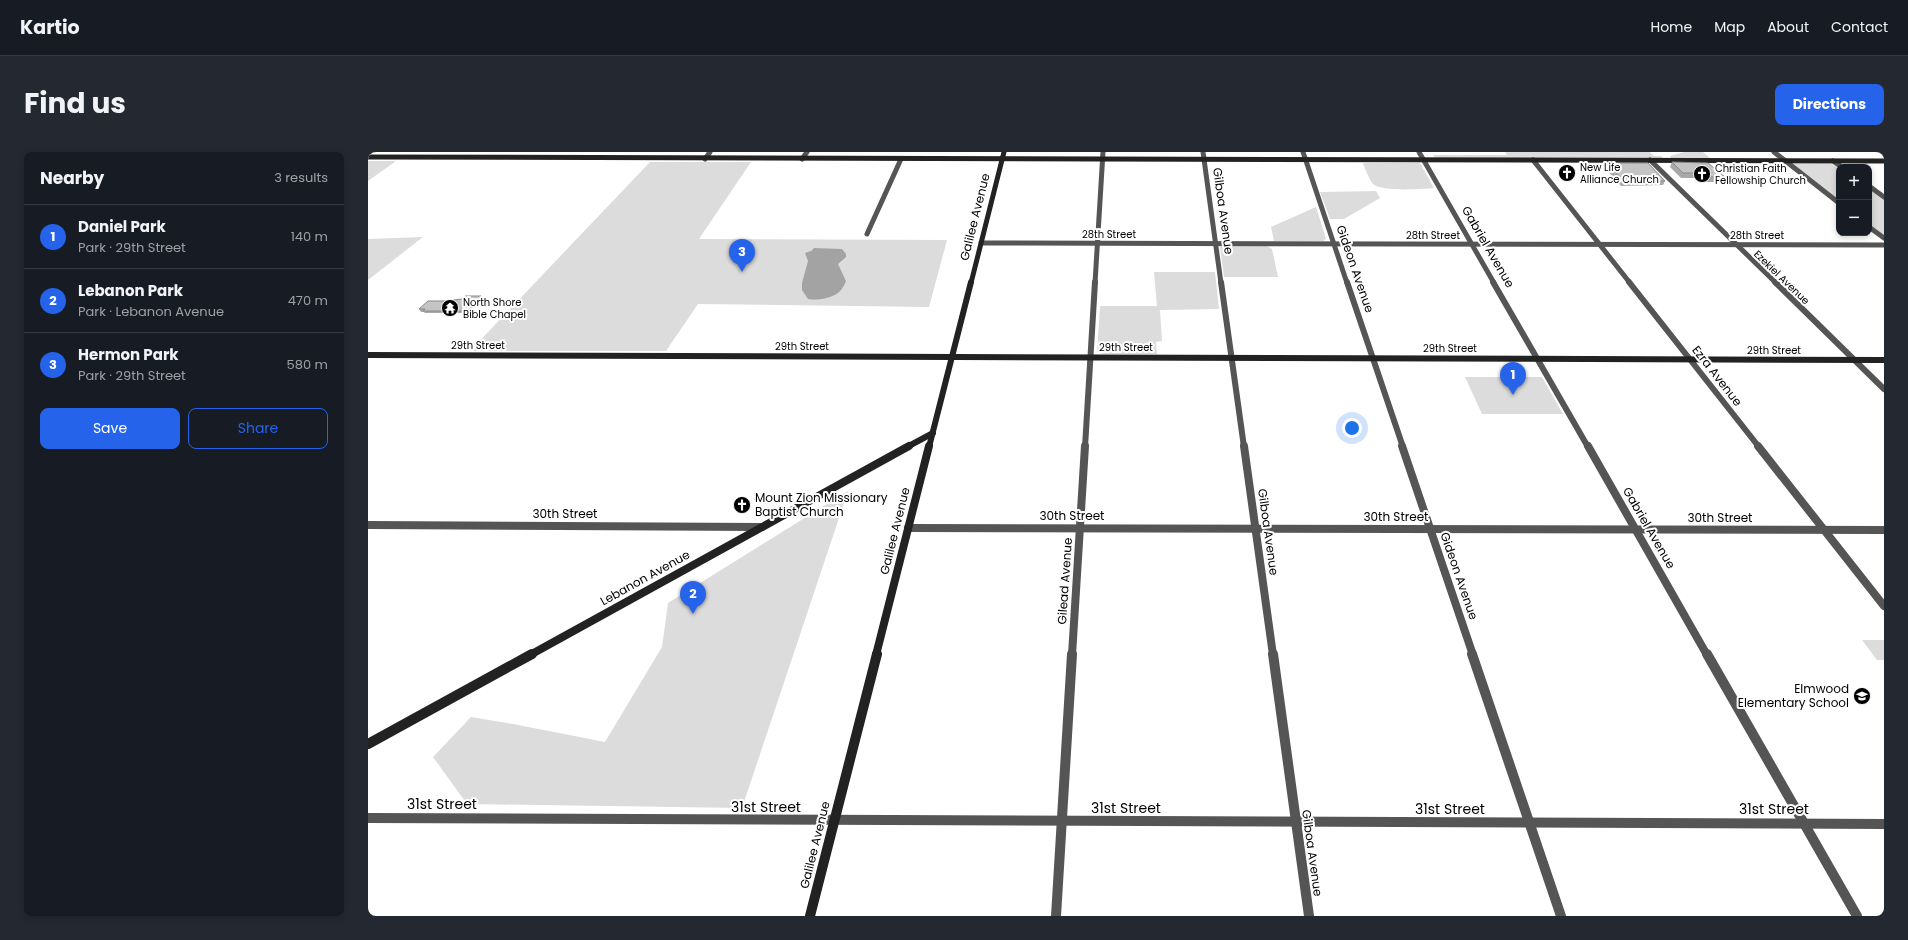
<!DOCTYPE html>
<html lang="en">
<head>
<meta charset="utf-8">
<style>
	:root { --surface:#171b24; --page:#242831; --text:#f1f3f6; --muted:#9ea1a6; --line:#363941; --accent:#2563eb }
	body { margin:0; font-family:Poppins,sans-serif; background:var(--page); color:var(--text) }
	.controls { position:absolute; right:12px; top:12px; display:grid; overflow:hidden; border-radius:8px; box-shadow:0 2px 6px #0003 }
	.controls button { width:36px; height:36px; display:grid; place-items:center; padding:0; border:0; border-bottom:1px solid var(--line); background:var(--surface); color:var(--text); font:20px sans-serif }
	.you { position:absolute; left:984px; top:276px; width:14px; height:14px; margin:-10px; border:3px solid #fff; border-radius:50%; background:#1a73e8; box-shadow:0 0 0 6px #1a73e833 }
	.badge { display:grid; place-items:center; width:26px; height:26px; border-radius:50%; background:var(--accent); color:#fff; font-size:13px; font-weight:700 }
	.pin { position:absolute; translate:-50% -33px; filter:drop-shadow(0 1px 2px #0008) }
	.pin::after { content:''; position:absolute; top:21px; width:14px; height:12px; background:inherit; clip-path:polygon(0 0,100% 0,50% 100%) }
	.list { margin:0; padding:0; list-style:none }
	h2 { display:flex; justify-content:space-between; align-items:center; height:52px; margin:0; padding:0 16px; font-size:17px }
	h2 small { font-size:13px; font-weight:400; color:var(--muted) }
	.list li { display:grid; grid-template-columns:26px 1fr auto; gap:12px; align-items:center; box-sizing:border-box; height:64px; padding:0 16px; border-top:1px solid var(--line) }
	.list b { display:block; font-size:15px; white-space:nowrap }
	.list p { margin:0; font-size:13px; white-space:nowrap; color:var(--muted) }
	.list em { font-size:13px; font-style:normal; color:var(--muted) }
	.actions { display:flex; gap:8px; padding:12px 16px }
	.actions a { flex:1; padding:9px 0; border:1px solid var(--accent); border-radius:8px; text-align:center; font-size:14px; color:var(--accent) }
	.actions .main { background:var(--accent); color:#fff }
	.map { position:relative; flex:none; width:1516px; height:764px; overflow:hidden; border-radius:8px }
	header { display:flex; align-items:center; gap:24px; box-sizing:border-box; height:56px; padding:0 20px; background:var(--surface); border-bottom:1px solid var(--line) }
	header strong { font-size:19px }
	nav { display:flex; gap:22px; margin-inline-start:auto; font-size:14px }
	.intro { display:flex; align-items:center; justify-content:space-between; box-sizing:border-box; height:96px; padding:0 24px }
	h1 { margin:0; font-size:28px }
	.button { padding:10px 18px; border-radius:8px; background:var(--accent); color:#fff; font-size:14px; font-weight:700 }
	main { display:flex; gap:24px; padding:0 24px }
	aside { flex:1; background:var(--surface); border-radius:8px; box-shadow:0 2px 6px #0003 }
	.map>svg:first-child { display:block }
</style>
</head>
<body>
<header>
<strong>Kartio</strong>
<nav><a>Home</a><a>Map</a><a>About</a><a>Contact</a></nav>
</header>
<div class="intro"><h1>Find us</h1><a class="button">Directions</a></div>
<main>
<aside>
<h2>Nearby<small>3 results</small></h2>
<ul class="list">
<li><span class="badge">1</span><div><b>Daniel Park</b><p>Park · 29th Street</p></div><em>140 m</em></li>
<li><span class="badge">2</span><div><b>Lebanon Park</b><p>Park · Lebanon Avenue</p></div><em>470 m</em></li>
<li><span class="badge">3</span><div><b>Hermon Park</b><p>Park · 29th Street</p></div><em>580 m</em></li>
</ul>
<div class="actions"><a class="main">Save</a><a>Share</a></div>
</aside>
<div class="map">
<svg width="1516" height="764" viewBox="0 0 1516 764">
	<rect width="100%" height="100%" fill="#fff"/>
	<g fill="#dcdcdc">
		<polygon points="1137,0 1282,0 1286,4 1293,4 1295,6 1067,6 1065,3 1139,3"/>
		<polygon points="1316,0 1335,0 1342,6 1303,6 1302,4"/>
		<polygon points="0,9 28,9 0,29"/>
		<polygon points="282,10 383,10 331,87 579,88 561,155 330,152 298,199 102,199"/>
		<polygon points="1460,10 1471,15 1471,49 1424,11"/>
		<path d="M996,11h56l14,25c-11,1 -53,4 -61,-4 -4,-5 -7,-14 -10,-20z"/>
		<polygon points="1501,37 1516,48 1516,84 1501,72"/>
		<polygon points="1008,39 1012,46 976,67 962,67 952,40"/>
		<polygon points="948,55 958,87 955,89 906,89 903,75"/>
		<polygon points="55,85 0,128 0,87"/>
		<polygon points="857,93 899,94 904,97 910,125 856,125 852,95"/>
		<polygon points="786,120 847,120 851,157 792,158 794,189 788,190 789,202 735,202 729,200 732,154 789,154"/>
		<polygon points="1097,225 1174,225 1195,262 1114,262"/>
		<polygon points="480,339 374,656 99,652 65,605 103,565 145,572 237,590 294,495 300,451"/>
		<polygon points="1494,488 1516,488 1516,508 1509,508"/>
	</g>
	<path fill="#a3a3a3" d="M446,96l28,1 4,5v3l-8,7 8,17c-1,3 -3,6 -5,9 -6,8 -24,11 -33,9l-6,-9v-7l6,-22 -3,-8 6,-2z"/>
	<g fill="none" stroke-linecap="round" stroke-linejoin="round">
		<g stroke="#555" stroke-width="5">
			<polyline points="835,0 853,131"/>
			<polyline points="935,0 979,131"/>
			<polyline points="1051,0 1126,131"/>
			<polyline points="1406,0 1471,51"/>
			<polyline points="337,7 342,0"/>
			<polyline points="434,7 439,0"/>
			<polyline points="1165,8 1262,131"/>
			<polyline points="1282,8 1408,131"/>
			<polyline points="1465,9 1474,15"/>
			<polyline points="1501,34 1516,45"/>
			<polyline points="1501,75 1516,86"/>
			<polyline points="499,82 533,7"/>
			<polyline points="613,91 1516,93"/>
			<polyline points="727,131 735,0"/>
		</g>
		<g stroke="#555" stroke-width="6">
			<polyline points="853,130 876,295"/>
			<polyline points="979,130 1035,295"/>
			<polyline points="1125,130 1220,295"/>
			<polyline points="1261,130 1391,295"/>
			<polyline points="1407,130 1516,237"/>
			<polyline points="717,295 727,130"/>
		</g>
		<g stroke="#555" stroke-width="8">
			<polyline points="876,294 905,503"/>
			<polyline points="1034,294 1105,503"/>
			<polyline points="1220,294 1339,503"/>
			<polyline points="1390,294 1516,454"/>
			<polyline points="0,373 394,375"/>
			<polyline points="540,376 1516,378"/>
			<polyline points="704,503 717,294"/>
		</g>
		<g stroke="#555" stroke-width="10">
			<polyline points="905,502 941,764"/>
			<polyline points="1104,502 1193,764"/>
			<polyline points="1339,502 1489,764"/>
			<polyline points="0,666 1516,672"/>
			<polyline points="688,764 704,502"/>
		</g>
		<g stroke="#222" stroke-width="5">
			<polyline points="0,5 1516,9"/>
			<polyline points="603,131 636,0"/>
		</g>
		<g stroke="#222" stroke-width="6">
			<polyline points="0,203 1516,208"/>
			<polyline points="539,295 565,281"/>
			<polyline points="561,295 603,130"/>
		</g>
		<g stroke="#222" stroke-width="8">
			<polyline points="162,503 541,294"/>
			<polyline points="508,503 561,294"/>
		</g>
		<g stroke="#222" stroke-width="10">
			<polyline points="0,592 164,502"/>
			<polyline points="442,764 509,502"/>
		</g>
	</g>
	<g fill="#a9a9a9">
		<polygon points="1304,10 1357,25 1354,30 1335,30 1331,26 1313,26 1302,15"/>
		<polygon points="1239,11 1297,29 1295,33 1253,34 1237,16"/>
		<polygon points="115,147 101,161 57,161 56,160 53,160 51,157 84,149"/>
	</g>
	<polygon fill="#898989" points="113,144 115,147 101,161 99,159"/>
	<g fill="#c4c4c4" stroke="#898989">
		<polygon points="1304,10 1340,11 1357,25 1338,25 1333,21 1315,21"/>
		<polygon points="1239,11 1280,11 1297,29 1256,29"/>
		<polygon points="97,144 113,144 99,159 55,159 57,157 51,157 60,149 84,149 86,148 94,147"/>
	</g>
	<defs>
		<g id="church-disc" transform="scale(0.9)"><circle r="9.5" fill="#000" stroke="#fff"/><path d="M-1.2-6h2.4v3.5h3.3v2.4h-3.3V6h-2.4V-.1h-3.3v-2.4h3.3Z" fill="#fff"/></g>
		<g id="temple-disc" transform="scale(0.9)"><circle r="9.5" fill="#000" stroke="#fff"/><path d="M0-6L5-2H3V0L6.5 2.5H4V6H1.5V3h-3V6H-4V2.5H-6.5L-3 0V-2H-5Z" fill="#fff"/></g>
		<g id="school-disc" transform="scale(0.9)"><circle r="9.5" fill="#000" stroke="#fff"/><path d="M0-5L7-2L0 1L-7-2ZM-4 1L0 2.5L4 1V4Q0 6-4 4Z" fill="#fff"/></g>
	</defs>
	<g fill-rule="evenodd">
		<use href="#church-disc" x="1199" y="21"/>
		<use href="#church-disc" x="1334" y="22"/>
		<use href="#temple-disc" x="82" y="156"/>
		<use href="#church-disc" x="374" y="353"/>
		<use href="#school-disc" x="1494" y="544"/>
	</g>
	<g text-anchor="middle" stroke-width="4" stroke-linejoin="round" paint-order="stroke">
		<g font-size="10" fill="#000" stroke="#fff" text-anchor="start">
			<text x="1212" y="19">New Life<tspan x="1212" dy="12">Alliance Church</tspan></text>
			<text x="1347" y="20">Christian Faith<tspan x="1347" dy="12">Fellowship Church</tspan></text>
			<text x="95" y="154">North Shore<tspan x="95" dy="12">Bible Chapel</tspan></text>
		</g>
		<g font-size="10" fill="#000" stroke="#fff">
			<text x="741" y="86">28th Street</text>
			<text x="1065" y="87">28th Street</text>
			<text x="1389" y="87">28th Street</text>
			<text transform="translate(1414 125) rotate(44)" y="4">Ezekiel Avenue</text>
			<text x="110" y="197">29th Street</text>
			<text x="434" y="198">29th Street</text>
			<text x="758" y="199">29th Street</text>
			<text x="1082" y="200">29th Street</text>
			<text x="1406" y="202">29th Street</text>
		</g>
		<g font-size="12" fill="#000" stroke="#fff">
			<text transform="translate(855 59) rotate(82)" y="4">Gilboa Avenue</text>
			<text transform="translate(607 65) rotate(-76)" y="4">Galilee Avenue</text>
			<text transform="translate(1120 95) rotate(60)" y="4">Gabriel Avenue</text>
			<text transform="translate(987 117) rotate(71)" y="4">Gideon Avenue</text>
			<text transform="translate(1349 224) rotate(52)" y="4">Ezra Avenue</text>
			<text x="197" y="366">30th Street</text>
			<text x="704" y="368">30th Street</text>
			<text x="1028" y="369">30th Street</text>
			<text x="1352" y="370">30th Street</text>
			<text transform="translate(1281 376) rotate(60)" y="4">Gabriel Avenue</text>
			<text transform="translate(527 379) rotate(-76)" y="4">Galilee Avenue</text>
			<text transform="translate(900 380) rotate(82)" y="4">Gilboa Avenue</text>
			<text transform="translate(1091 424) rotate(71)" y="4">Gideon Avenue</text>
			<text transform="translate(277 426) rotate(-29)" y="4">Lebanon Avenue</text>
			<text transform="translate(697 429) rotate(-86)" y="4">Gilead Avenue</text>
			<text transform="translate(447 693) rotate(-76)" y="4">Galilee Avenue</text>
			<text transform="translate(944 701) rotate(82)" y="4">Gilboa Avenue</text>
		</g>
		<g font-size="12" fill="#000" stroke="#fff" text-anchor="start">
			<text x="387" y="350">Mount Zion Missionary<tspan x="387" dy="14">Baptist Church</tspan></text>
			<text x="1481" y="541" text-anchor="end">Elmwood<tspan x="1481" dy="14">Elementary School</tspan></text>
		</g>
		<g font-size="14" fill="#000" stroke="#fff">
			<text x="74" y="657">31st Street</text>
			<text x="398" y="660">31st Street</text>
			<text x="758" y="661">31st Street</text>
			<text x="1082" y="662">31st Street</text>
			<text x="1406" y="662">31st Street</text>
		</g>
	</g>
</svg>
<div class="controls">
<button>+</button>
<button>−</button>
</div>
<div class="you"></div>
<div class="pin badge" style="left:1145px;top:243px">1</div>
<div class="pin badge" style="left:325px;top:462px">2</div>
<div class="pin badge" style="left:374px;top:120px">3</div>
</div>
</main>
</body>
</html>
